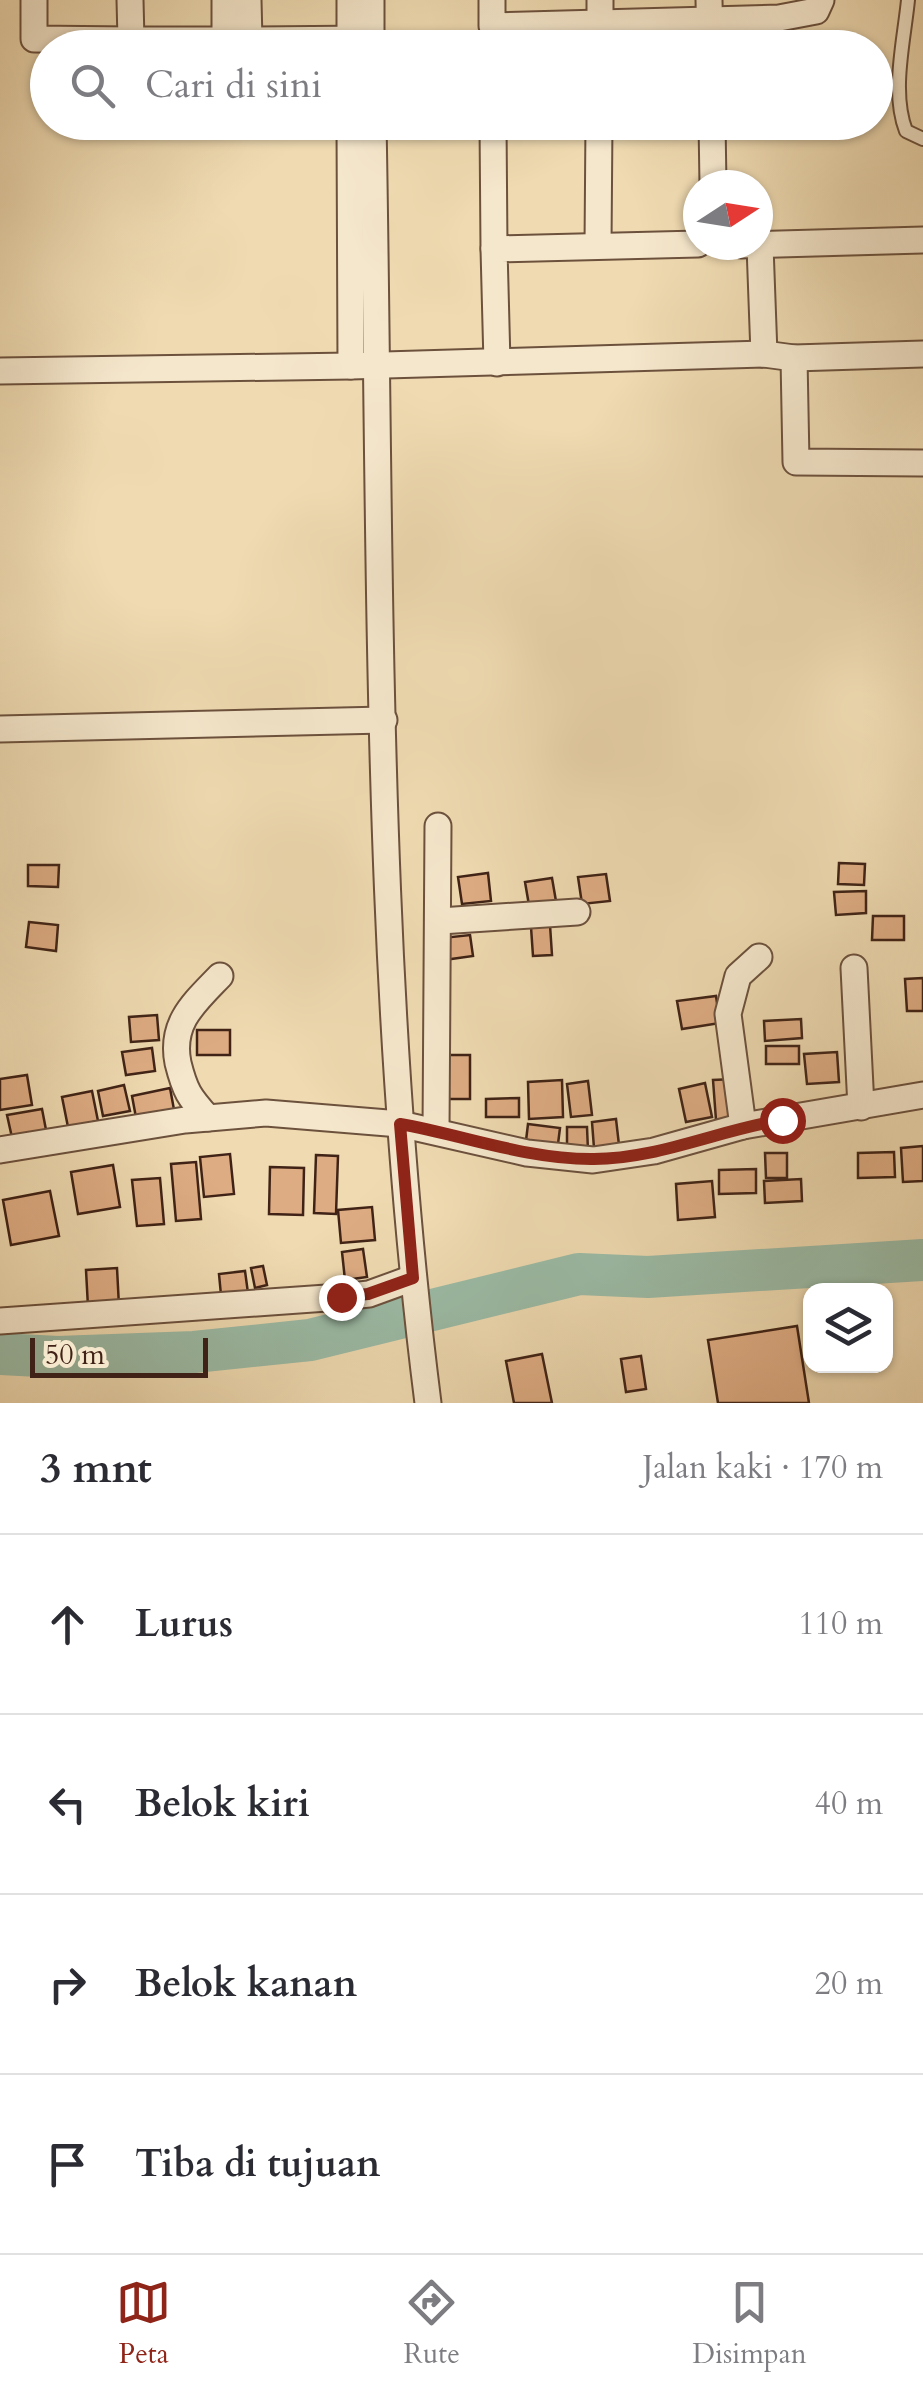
<!DOCTYPE html>
<html lang="id">
<head>
<meta charset="utf-8">
<style>
	:root { --surface:#fff; --page:#f7f7f7; --text:#2b2b33; --muted:#7c7c81; --line:#e1e1e2; --accent:#8f2418 }
	body { margin:0; font-family:Cardo,serif; background:var(--page); color:var(--text) }
	.controls { position:absolute; right:30px; bottom:30px; display:grid; overflow:hidden; border-radius:20px; box-shadow:0 2px 8px #0004 }
	.controls button { width:90px; height:90px; display:grid; place-items:center; padding:0; border:0; border-bottom:2px solid var(--line); background:var(--surface); color:var(--text); font:50px sans-serif }
	.compass { position:absolute; left:683px; top:170px; width:90px; height:90px; border-radius:50%; background:var(--surface); box-shadow:0 2px 8px #0004; rotate:78deg }
	.scale { position:absolute; left:30px; bottom:25px; width:178px; box-sizing:border-box; padding-left:10px; border:5px solid #402316; border-top:0; font-size:28px; line-height:35px; white-space:nowrap; color:#402316; -webkit-text-stroke:8px #f5e7cc; paint-order:stroke }
	.stop { position:absolute; width:30px; height:30px; margin:-22px; border:8px solid #8f2418; border-radius:50%; background:#fff }
	.stop.end { background:#8f2418; border-color:#fff; box-shadow:0 2px 10px #0008 }
	.list { margin:0; padding:0; list-style:none }
	h2 { display:flex; justify-content:space-between; align-items:center; height:130px; margin:0; padding:0 40px; font-size:42px }
	h2 small { font-size:32px; font-weight:400; color:var(--muted) }
	.list li { display:grid; grid-template-columns:65px 1fr auto; gap:30px; align-items:center; box-sizing:border-box; height:180px; padding:0 40px; border-top:2px solid var(--line) }
	.list b { display:block; font-size:38px; white-space:nowrap }
	.list em { font-size:32px; font-style:normal; color:var(--muted) }
	.icon { flex:none; width:55px; height:55px; fill:none; stroke:currentColor; stroke-width:2; stroke-linecap:round; stroke-linejoin:round }
	.map { position:relative; flex:none; width:923px; height:1403px; overflow:hidden }
	.search { position:absolute; background:var(--surface); box-shadow:0 2px 8px #0004; left:30px; right:30px; top:30px; height:110px; display:flex; align-items:center; gap:25px; box-sizing:border-box; padding:0 35px; border-radius:55px; color:var(--muted); font-size:38px }
	.sheet { height:850px; background:var(--surface) }
	nav { display:flex; justify-content:space-around; align-items:center; box-sizing:border-box; height:140px; border-top:2px solid var(--line); background:var(--surface); font-size:28px; color:var(--muted) }
	nav a { display:grid; justify-items:center; gap:5px }
	nav .on { color:var(--accent) }
	.map>svg:first-child { display:block }
</style>
</head>
<body>
<div class="map">
<svg width="923" height="1403" viewBox="0 0 923 1403">
	<rect width="100%" height="100%" fill="#efdab1"/>
	<filter id="stains"><feTurbulence type="fractalNoise" baseFrequency=".002" numOctaves="4"/><feColorMatrix values="0 0 0 0 .2 0 0 0 0 .09 0 0 0 0 .02 0 0 0 .5 -.17"/></filter>
	<radialGradient id="worn" r=".72"><stop offset=".6" stop-color="#630" stop-opacity="0"/><stop offset="1" stop-color="#630" stop-opacity=".3"/></radialGradient>
	<g fill="none" stroke-linecap="round" stroke-linejoin="round">
		<polyline stroke="#9bbba6" stroke-width="42" points="0,1354 58,1357 194,1352 310,1340 579,1274 648,1277 923,1260"/>
	</g>
	<g fill="#deac83" stroke="#402316" stroke-width="2.5">
		<polygon points="839,863 865,864 864,885 838,884"/>
		<polygon points="28,865 59,865 58,887 28,886"/>
		<polygon points="488,873 491,901 462,904 458,877"/>
		<polygon points="606,874 610,901 582,904 578,877"/>
		<polygon points="552,878 557,907 530,911 525,882"/>
		<polygon points="866,891 866,913 836,915 834,892"/>
		<polygon points="873,916 904,916 904,940 872,940"/>
		<polygon points="29,922 58,925 56,951 26,947"/>
		<polygon points="550,925 552,955 533,956 531,927"/>
		<polygon points="470,935 473,956 444,960 442,938"/>
		<polygon points="923,978 923,1011 907,1011 905,979"/>
		<polygon points="716,996 720,1023 682,1029 677,1001"/>
		<polygon points="157,1015 159,1040 131,1042 129,1017"/>
		<polygon points="801,1019 802,1038 765,1041 764,1021"/>
		<rect x="197" y="1030" width="33" height="25"/>
		<rect x="766" y="1046" width="33" height="18"/>
		<polygon points="152,1048 155,1071 126,1075 122,1052"/>
		<polygon points="837,1052 839,1082 807,1084 804,1054"/>
		<rect x="445" y="1055" width="25" height="44"/>
		<polygon points="27,1075 32,1105 0,1110 0,1079"/>
		<polygon points="734,1079 738,1119 716,1120 713,1080"/>
		<polygon points="562,1080 563,1117 529,1119 528,1082"/>
		<polygon points="588,1081 592,1115 571,1117 567,1084"/>
		<polygon points="705,1083 712,1117 686,1122 679,1089"/>
		<polygon points="124,1085 130,1111 103,1116 98,1091"/>
		<polygon points="170,1088 175,1115 137,1123 132,1096"/>
		<polygon points="92,1091 98,1121 68,1127 62,1097"/>
		<polygon points="519,1098 519,1117 486,1117 486,1099"/>
		<polygon points="42,1109 47,1135 13,1142 7,1115"/>
		<polygon points="616,1119 619,1145 594,1148 592,1122"/>
		<polygon points="528,1124 560,1128 557,1152 525,1149"/>
		<polygon points="567,1127 587,1127 588,1151 567,1151"/>
		<polygon points="923,1146 923,1181 903,1182 901,1148"/>
		<polygon points="894,1152 895,1177 858,1178 858,1153"/>
		<polygon points="765,1153 787,1153 787,1178 766,1178"/>
		<polygon points="230,1154 234,1194 204,1197 200,1157"/>
		<polygon points="316,1155 338,1156 336,1214 314,1213"/>
		<polygon points="196,1162 201,1219 176,1221 171,1164"/>
		<polygon points="113,1165 120,1207 78,1214 71,1172"/>
		<polygon points="270,1167 304,1168 303,1215 269,1214"/>
		<polygon points="756,1169 756,1193 719,1194 719,1170"/>
		<polygon points="160,1178 164,1224 137,1226 132,1180"/>
		<polygon points="801,1179 802,1201 765,1203 764,1181"/>
		<polygon points="712,1181 715,1217 678,1220 676,1184"/>
		<polygon points="50,1191 59,1236 11,1245 3,1200"/>
		<polygon points="372,1207 375,1240 341,1243 338,1210"/>
		<polygon points="363,1249 367,1277 345,1280 342,1252"/>
		<polygon points="263,1266 267,1285 255,1288 251,1268"/>
		<polygon points="117,1268 119,1306 88,1307 86,1270"/>
		<polygon points="245,1271 248,1293 221,1295 219,1274"/>
		<polygon points="797,1326 809,1403 718,1403 708,1340"/>
		<polygon points="542,1354 552,1403 514,1403 506,1361"/>
		<polygon points="641,1356 646,1389 626,1392 621,1359"/>
	</g>
	<g fill="none" stroke-linecap="round" stroke-linejoin="round">
		<g stroke="#6c513d" stroke-width="16">
			<path id="lane" d="M908,0c-4,41 -17,92 -2,131l17,8"/>
		</g>
		<g stroke="#6c513d" stroke-width="29">
			<g id="street">
				<polyline points="34,0 34,39 131,40"/>
				<polyline points="130,0 131,40 225,40 225,0"/>
				<polyline points="248,0 249,40 371,39"/>
				<polyline points="350,0 350,48"/>
				<polyline points="492,0 492,26 779,18 816,11 821,0"/>
				<polyline points="600,0 600,48"/>
				<polyline points="709,0 710,48"/>
				<polyline points="371,48 371,0"/>
				<polyline points="350,122 351,366 764,354 794,358 923,354"/>
				<path d="M373,122c8,427 1,857 55,1281"/>
				<polyline points="493,122 494,249"/>
				<polyline points="712,122 713,185"/>
				<polyline points="598,245 599,122"/>
				<polyline points="741,245 923,240"/>
				<polyline points="760,246 764,354"/>
				<polyline points="794,358 796,462 923,463"/>
				<polyline points="497,363 494,249 698,244"/>
				<polyline points="0,371 351,366"/>
				<polyline points="0,729 384,720"/>
				<polyline points="440,921 577,912"/>
				<polyline points="854,968 861,1107"/>
				<path d="M208,1118c-19,-21 -23,-27 -30,-55 -8,-40 16,-60 42,-87"/>
				<polyline points="743,1126 728,1014 738,976 759,957"/>
				<polyline points="436,1131 438,826"/>
				<polyline points="0,1150 185,1120 266,1113 400,1124 527,1153 593,1160 654,1151 743,1126 923,1095"/>
				<polyline points="0,1321 341,1297 369,1294 413,1278"/>
			</g>
		</g>
		<use href="#lane" stroke="#f5e7cc" stroke-width="12"/>
		<use href="#street" stroke="#f5e7cc" stroke-width="25"/>
	</g>
	<g fill="none" stroke-linecap="round" stroke-linejoin="round">
		<path stroke="#8f2418" stroke-width="12" d="M341,1297l27,-3 45,-16 -13,-154c63,11 126,35 191,35 64,1 128,-29 191,-39"/>
	</g>
	<rect width="100%" height="100%" filter="url(#stains)"/>
	<rect width="100%" height="100%" fill="url(#worn)"/>
</svg>
<div class="controls">
<button><svg class="icon" aria-label="layers" viewBox="0 0 24 24"><path d="M12 4l9 5-9 5-9-5zM3 14l9 5 9-5"/></svg></button>
</div>
<svg class="compass" viewBox="-18 -18 36 36"><path d="M0-13l5 13h-10z" fill="#e53935"/><path d="M0 13l5-13h-10z" fill="#7c7c81"/></svg>
<div class="scale">50 m</div>
<div class="stop" style="left:782px;top:1120px"></div>
<div class="stop end" style="left:341px;top:1297px"></div>
<div class="search"><svg class="icon" aria-label="search" viewBox="0 0 24 24"><circle cx="10" cy="10" r="6"/><path d="M15 15l6 6"/></svg>Cari di sini</div>
</div>
<section class="sheet">
<h2>3 mnt<small>Jalan kaki · 170 m</small></h2>
<ul class="list">
<li><svg class="icon" aria-label="ahead" viewBox="0 0 24 24"><path d="M12 20V5M6 11l6-6 6 6"/></svg><div><b>Lurus</b></div><em>110 m</em></li>
<li><svg class="icon" aria-label="left" viewBox="0 0 24 24"><path d="M17 20v-9H6M10 6l-5 5 5 5"/></svg><div><b>Belok kiri</b></div><em>40 m</em></li>
<li><svg class="icon" aria-label="right" viewBox="0 0 24 24"><path d="M7 20v-9h11M14 6l5 5-5 5"/></svg><div><b>Belok kanan</b></div><em>20 m</em></li>
<li><svg class="icon" aria-label="arrive" viewBox="0 0 24 24"><path d="M6 21V4h12l-3 4 3 4H6"/></svg><div><b>Tiba di tujuan</b></div></li>
</ul>
</section>
<nav>
<a class="on"><svg class="icon" aria-label="map" viewBox="0 0 24 24"><path d="M3 6l6-2 6 2 6-2v14l-6 2-6-2-6 2zM9 4v14M15 6v14"/></svg>Peta</a>
<a><svg class="icon" aria-label="directions" viewBox="0 0 24 24"><path d="M12 3l9 9-9 9-9-9zM9 14v-3h6M13 9l2 2-2 2"/></svg>Rute</a>
<a><svg class="icon" aria-label="saved" viewBox="0 0 24 24"><path d="M7 4h10v16l-5-4-5 4z"/></svg>Disimpan</a>
</nav>
</body>
</html>
